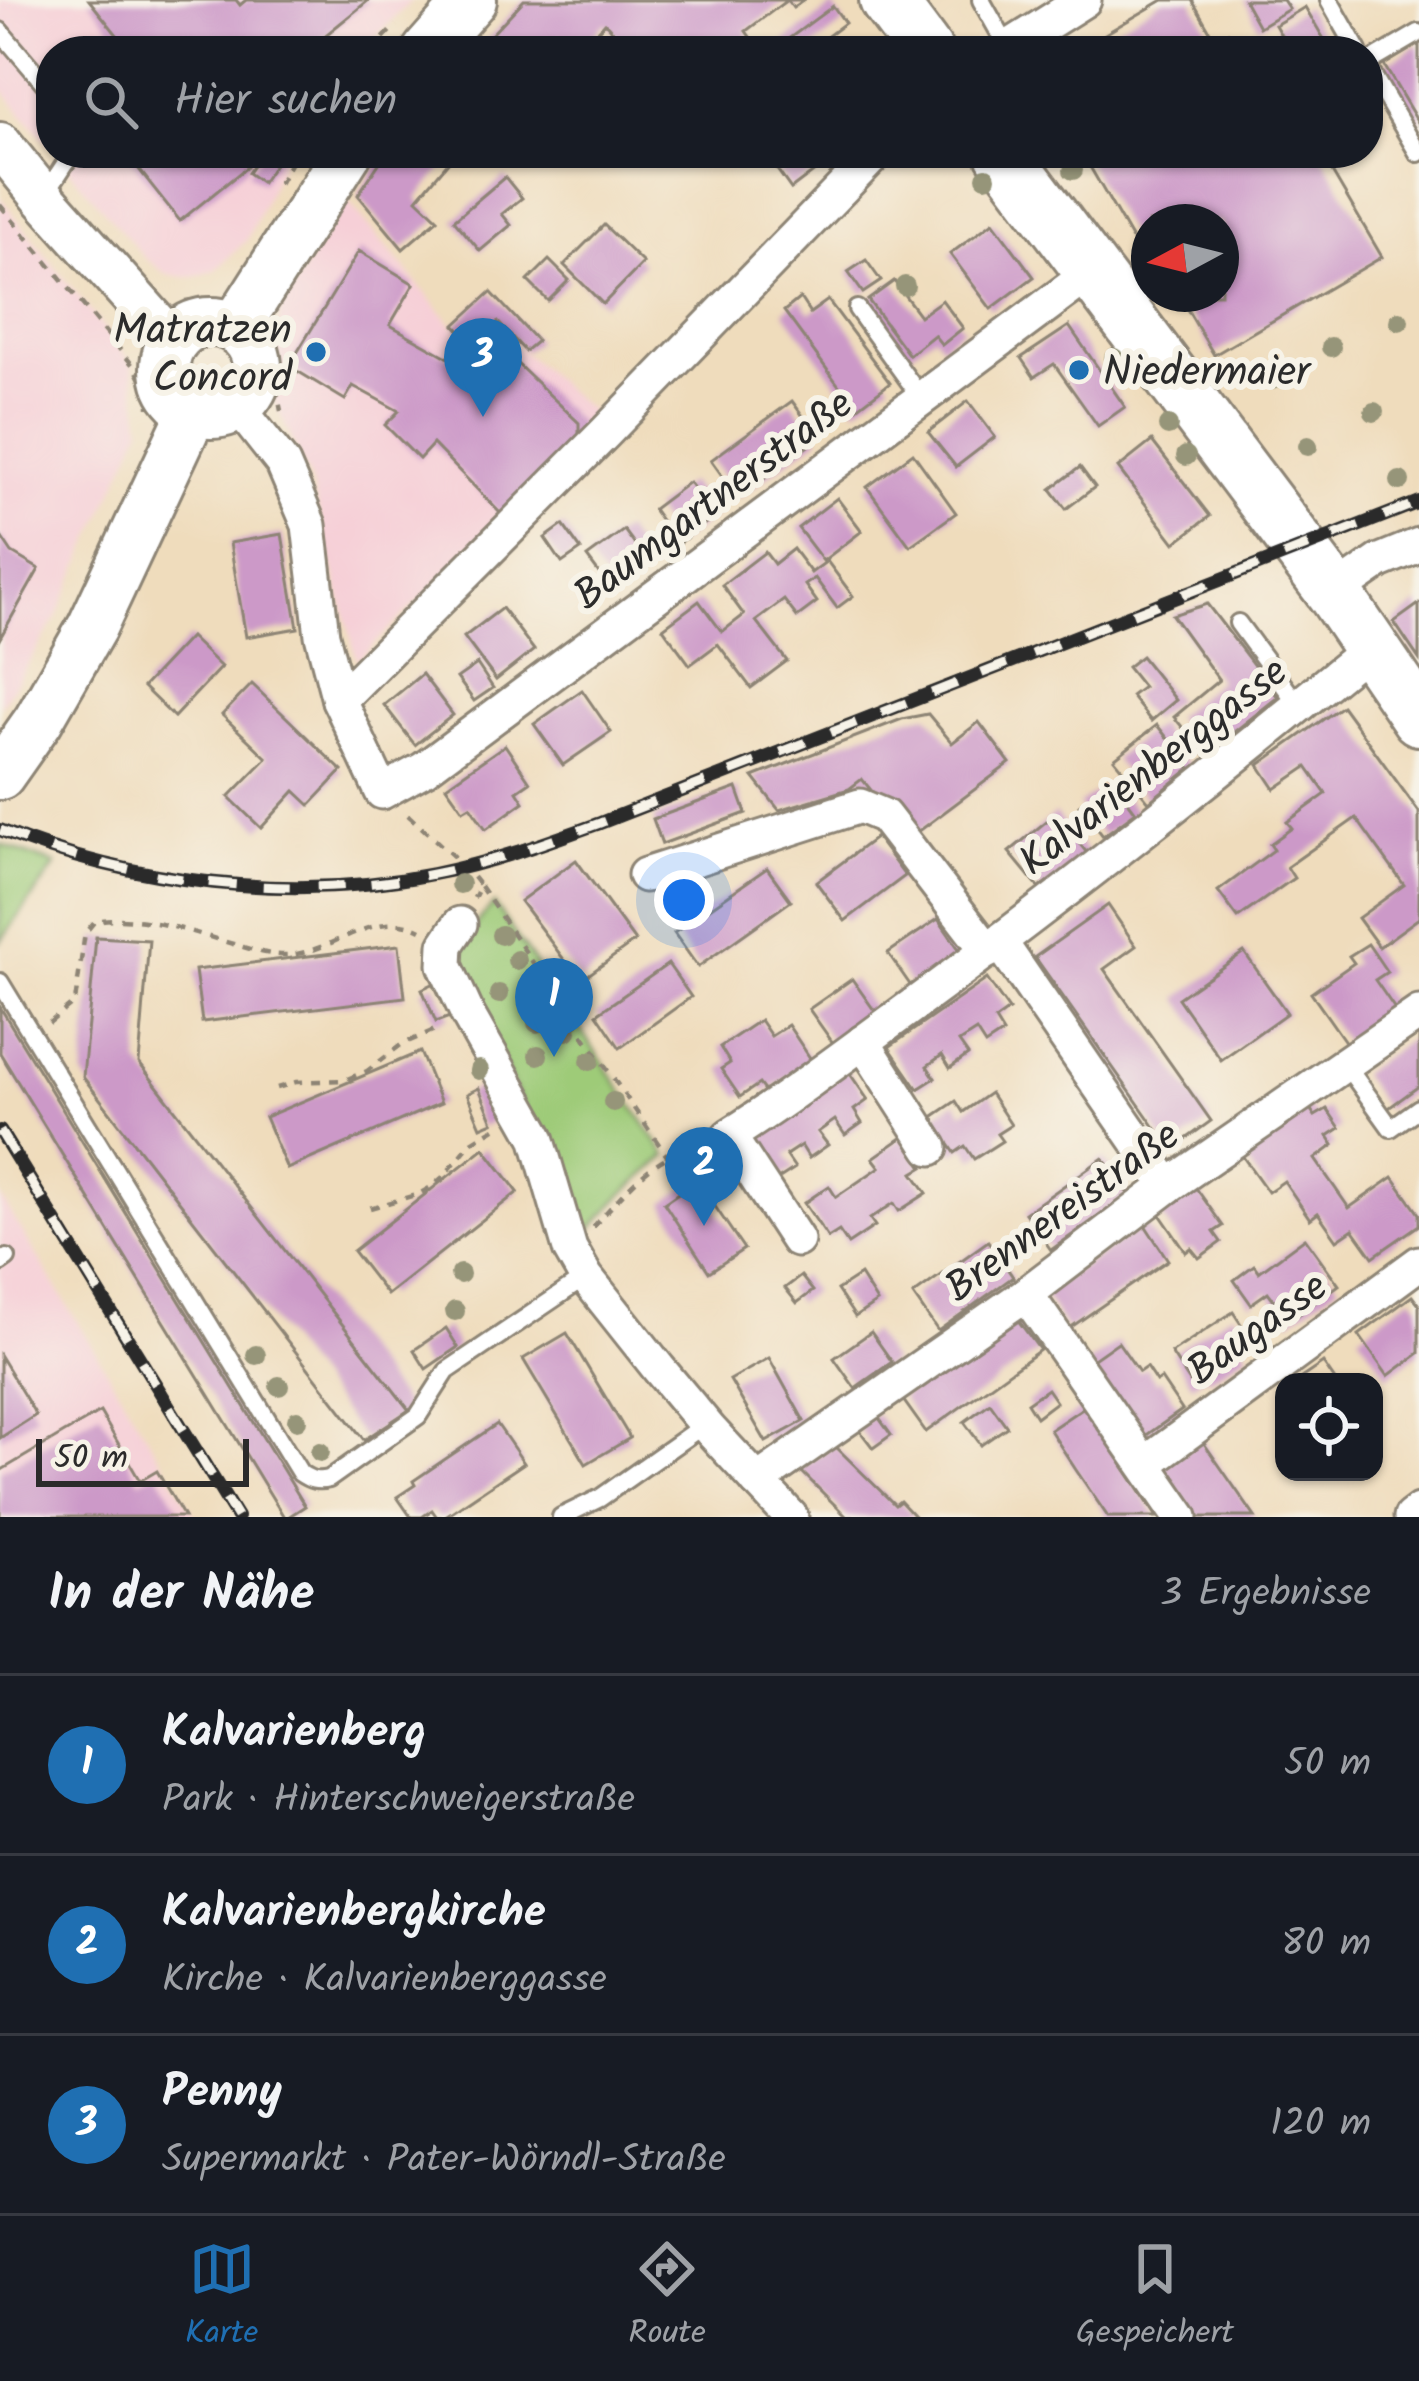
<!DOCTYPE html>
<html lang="de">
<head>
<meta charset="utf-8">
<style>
	:root { --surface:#171b24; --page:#242831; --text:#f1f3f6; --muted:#9ea1a6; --line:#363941; --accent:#1f6fb2 }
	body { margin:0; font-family:Kalam,sans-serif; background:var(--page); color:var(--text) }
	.controls { position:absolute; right:36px; bottom:36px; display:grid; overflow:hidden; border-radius:24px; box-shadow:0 3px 9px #0004 }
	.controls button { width:108px; height:108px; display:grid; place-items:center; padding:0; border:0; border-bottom:3px solid var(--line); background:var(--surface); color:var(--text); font:60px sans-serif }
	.compass { position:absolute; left:1131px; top:204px; width:108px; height:108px; border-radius:50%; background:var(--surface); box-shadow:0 3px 9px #0004; rotate:263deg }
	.scale { position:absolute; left:36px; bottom:30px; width:213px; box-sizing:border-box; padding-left:12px; border:6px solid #2b2b2b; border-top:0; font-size:33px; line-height:42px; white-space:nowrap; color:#2b2b2b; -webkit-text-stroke:9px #f7f3e8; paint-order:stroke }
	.you { position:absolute; left:684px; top:900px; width:42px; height:42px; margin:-30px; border:9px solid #fff; border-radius:50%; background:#1a73e8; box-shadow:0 0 0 18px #1a73e833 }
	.badge { display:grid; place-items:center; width:78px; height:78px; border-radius:50%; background:var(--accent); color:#fff; font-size:39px; font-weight:700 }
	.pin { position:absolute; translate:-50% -99px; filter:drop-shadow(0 3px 6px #0008) }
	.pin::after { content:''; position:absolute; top:63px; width:42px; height:36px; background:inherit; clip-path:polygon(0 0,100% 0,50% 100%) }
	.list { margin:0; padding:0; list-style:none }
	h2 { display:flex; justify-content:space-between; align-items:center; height:156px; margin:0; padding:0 48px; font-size:51px }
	h2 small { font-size:39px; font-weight:400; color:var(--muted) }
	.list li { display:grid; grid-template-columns:78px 1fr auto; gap:36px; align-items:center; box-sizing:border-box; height:180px; padding:0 48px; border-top:3px solid var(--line) }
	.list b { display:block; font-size:45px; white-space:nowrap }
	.list p { margin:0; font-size:39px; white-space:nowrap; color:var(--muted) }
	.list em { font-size:39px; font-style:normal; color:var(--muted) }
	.icon { flex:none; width:66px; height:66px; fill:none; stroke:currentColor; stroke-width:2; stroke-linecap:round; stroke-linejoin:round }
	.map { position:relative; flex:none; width:1419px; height:1517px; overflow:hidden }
	.search { position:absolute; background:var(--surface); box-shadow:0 3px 9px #0004; left:36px; right:36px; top:36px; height:132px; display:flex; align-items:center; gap:30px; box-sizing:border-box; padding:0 42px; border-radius:48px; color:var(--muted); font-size:45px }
	.sheet { height:696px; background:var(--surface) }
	nav { display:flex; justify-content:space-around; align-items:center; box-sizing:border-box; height:168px; border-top:3px solid var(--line); background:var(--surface); font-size:33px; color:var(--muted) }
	nav a { display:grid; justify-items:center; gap:6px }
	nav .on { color:var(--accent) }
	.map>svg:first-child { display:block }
</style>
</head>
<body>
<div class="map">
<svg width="1419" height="1517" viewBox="0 0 1419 1517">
	<rect width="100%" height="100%" fill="#f7f3e8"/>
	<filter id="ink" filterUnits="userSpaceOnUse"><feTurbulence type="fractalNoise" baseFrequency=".00833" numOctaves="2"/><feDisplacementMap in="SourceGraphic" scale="24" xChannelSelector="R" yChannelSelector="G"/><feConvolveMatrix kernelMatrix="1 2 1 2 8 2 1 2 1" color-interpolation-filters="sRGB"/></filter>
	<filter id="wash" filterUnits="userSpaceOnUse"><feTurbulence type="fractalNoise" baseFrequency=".004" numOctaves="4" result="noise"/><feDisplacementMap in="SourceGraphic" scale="48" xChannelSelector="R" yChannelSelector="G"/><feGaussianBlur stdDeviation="2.7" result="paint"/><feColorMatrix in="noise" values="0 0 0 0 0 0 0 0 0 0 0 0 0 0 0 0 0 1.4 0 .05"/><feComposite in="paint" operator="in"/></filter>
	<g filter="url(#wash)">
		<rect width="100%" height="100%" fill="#efdcbc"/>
		<g fill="#f6cfd7">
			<polygon points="0,0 412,0 362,51 51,51 51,148 0,86"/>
			<polygon points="55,153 286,153 247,240 216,270 198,276 183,277 166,274 144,257"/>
			<polygon points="0,197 132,364 142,428 55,621 0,707"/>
			<polygon points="346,199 471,347 495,327 602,422 357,661 311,482 272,396 280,311"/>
			<polygon points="0,1196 28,1241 196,1517 0,1517"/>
		</g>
		<g fill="#9ecb78" stroke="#647b52" stroke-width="3">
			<polygon points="0,844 56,865 0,942"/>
			<path d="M494,904l173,252 -45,39 -42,46 -110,-255c-14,-48 -9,-46 24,-82z"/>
		</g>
		<g id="blocks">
			<g fill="#cc99c8">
				<polygon points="89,0 236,0 240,5 246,0 369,0 306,51 130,51"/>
				<polygon points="524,0 804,0 793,8 787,0 746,31 760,51 630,51 605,23 579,51 476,51"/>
				<polygon points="1163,0 1192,0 1215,40 1228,32 1239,51 1076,51"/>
				<polygon points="1244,0 1283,0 1289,9 1259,27"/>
				<polygon points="833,6 845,23 808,51 772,51"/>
				<polygon points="1305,7 1331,51 1290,51 1275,25"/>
				<polygon points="1419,44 1419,124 1384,65"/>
				<polygon points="126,153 248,153 251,156 247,167 180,221"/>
				<polygon points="262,153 282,153 262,183 248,173"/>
				<polygon points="386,153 456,153 417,199 438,219 403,249 358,195"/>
				<polygon points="782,153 828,153 832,158 791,189 771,161"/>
				<polygon points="1082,153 1321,153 1382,257 1214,355 1178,294 1221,294 1221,222 1149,222 1149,269"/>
				<polygon points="505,177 522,198 502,214 511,225 480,251 454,220"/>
				<polygon points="993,222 1034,277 991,309 950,254"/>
				<polygon points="604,225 643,263 603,304 564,265"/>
				<polygon points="359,251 414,284 390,325 449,358 459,341 474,355 489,337 579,423 579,443 506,519 433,444 419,459 385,425 399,411 353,386 345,400 289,366"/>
				<polygon points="549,260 569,280 548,301 528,281"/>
				<polygon points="866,260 881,281 863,293 848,272"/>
				<polygon points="894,281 920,316 942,300 963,328 942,345 934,335 909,355 868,300"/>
				<polygon points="491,292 537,341 525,351 498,322 473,345 455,325"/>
				<polygon points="800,298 810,313 828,300 890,383 856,409 784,311"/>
				<polygon points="1069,326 1125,407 1098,426 1054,364 1034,377 1021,358"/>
				<polygon points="792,401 819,438 738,498 711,460"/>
				<polygon points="968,401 995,437 956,467 928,432"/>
				<polygon points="1152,441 1210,516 1175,543 1118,468"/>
				<polygon points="913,453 956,513 910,546 867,487"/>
				<polygon points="1080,467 1095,487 1066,509 1051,489"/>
				<polygon points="689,482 715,516 678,544 653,509"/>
				<polygon points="837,498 862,531 823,561 798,528"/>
				<polygon points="563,525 581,550 562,563 545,538"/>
				<polygon points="624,530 650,565 613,592 587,557"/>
				<polygon points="282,534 298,628 246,637 230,543"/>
				<polygon points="0,535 12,553 39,569 0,638"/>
				<polygon points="793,549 811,573 827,561 853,596 837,608 815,578 805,585 817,602 797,617 784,600 756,621 787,661 751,688 718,644 690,665 663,628 699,601 722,632 744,615 722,585 765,552 774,564"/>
				<polygon points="1207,604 1278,697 1205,755 1174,717 1219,680 1172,615"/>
				<polygon points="1419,604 1419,659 1394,622"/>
				<polygon points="502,608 534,650 496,680 464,637"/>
				<polygon points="190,637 221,667 174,717 143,687"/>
				<polygon points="1141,656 1176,700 1151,721 1131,696 1143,687 1127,667"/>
				<polygon points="477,664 493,688 474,701 457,678"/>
				<polygon points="422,674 453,715 415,745 384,705"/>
				<polygon points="252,684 342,771 310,805 295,791 261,828 229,797 267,758 222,715"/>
				<polygon points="582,690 611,732 563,765 534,724"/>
				<polygon points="1342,706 1419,812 1419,918 1379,947 1358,918 1404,885 1356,818 1287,867 1294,878 1238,918 1218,891 1274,850 1270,844 1292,828 1287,822 1326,794 1307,767 1275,789 1259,765"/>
				<polygon points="928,714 952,743 979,722 1010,763 910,838 862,779 849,789 779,810 753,777 902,719"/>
				<polygon points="1157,725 1191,768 1149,802 1114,759"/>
				<polygon points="505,745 530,782 517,791 524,802 486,829 470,806 463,810 446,786"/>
				<polygon points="1112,780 1136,812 1103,836 1079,805"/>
				<polygon points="737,788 746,813 662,844 653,819"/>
				<polygon points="1055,814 1088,854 1042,892 1009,852"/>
				<polygon points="876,837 905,876 845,921 816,882"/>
				<polygon points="576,860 635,941 580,981 520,901"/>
				<polygon points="767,868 791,901 698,967 674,933"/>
				<polygon points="1108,905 1136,946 1104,969 1211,1121 1171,1150 1035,957"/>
				<polygon points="938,919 963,955 913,989 888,953"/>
				<polygon points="96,937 149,940 139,1063 409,1410 364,1440 83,1077"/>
				<polygon points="1368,944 1387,972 1375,980 1395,1009 1346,1043 1311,993 1354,963 1349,956"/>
				<polygon points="399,945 405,997 202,1022 195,970"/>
				<polygon points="1244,952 1287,1013 1221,1060 1178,998"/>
				<polygon points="668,964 691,997 620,1048 597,1014"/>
				<polygon points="852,979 876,1013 833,1043 809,1009"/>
				<polygon points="987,979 1009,1010 995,1020 1003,1033 985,1045 976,1031 959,1042 968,1055 950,1068 942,1055 927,1066 935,1078 918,1089 889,1047"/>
				<polygon points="435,983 450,1017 436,1022 422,989"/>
				<polygon points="0,1007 305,1506 288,1517 284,1517 0,1053"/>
				<polygon points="760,1020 771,1036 788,1025 812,1061 765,1092 759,1084 740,1097 721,1069 730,1063 720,1047"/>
				<polygon points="1419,1033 1419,1086 1386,1110 1361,1074"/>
				<polygon points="420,1052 441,1103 287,1169 265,1117"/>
				<polygon points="846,1068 868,1100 854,1110 862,1123 845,1135 835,1120 818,1132 828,1145 809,1158 801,1145 786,1155 795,1168 778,1179 748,1137"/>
				<polygon points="479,1088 493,1122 481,1127 467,1094"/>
				<polygon points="990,1093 1011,1125 997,1134 1002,1141 974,1159 965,1146 955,1153 931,1118 956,1101 963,1112"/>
				<polygon points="1309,1107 1315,1116 1327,1109 1340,1128 1328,1136 1334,1145 1315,1159 1349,1208 1393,1177 1419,1214 1419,1225 1373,1257 1353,1229 1337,1240 1318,1213 1310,1219 1284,1181 1268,1192 1241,1154"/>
				<polygon points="903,1137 923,1167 913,1173 927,1193 899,1211 894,1203 870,1219 875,1226 848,1244 839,1231 828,1238 804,1203 829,1186 836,1197 880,1167 873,1158"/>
				<polygon points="484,1148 518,1192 387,1295 353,1251"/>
				<polygon points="1103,1158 1129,1195 1051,1250 1025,1213"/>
				<polygon points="697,1180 744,1249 709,1272 664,1203"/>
				<polygon points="1196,1188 1223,1226 1214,1232 1221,1242 1199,1258 1191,1248 1186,1252 1159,1213"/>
				<polygon points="1145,1225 1168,1260 1067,1330 1043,1294"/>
				<polygon points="1305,1238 1339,1285 1290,1321 1268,1292 1251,1304 1234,1280 1254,1265 1259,1272"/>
				<polygon points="988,1241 1013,1277 938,1331 913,1295"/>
				<polygon points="860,1275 877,1302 855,1317 837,1290"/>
				<polygon points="801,1276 813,1291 797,1303 785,1288"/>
				<polygon points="1412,1296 1419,1305 1419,1353 1388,1376 1359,1335"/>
				<polygon points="1233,1312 1252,1341 1243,1346 1248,1353 1209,1379 1206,1375 1192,1385 1171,1353"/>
				<polygon points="1015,1316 1040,1350 926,1432 901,1397"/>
				<polygon points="446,1328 458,1347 426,1369 414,1350"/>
				<polygon points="871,1332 892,1362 855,1388 834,1358"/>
				<polygon points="567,1333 630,1438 586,1464 523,1359"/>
				<polygon points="1118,1342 1139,1372 1146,1367 1156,1382 1161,1379 1182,1410 1141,1439 1088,1363"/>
				<polygon points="0,1356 36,1415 0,1438"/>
				<polygon points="769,1358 804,1421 766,1442 730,1380"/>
				<polygon points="1323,1363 1336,1382 1295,1382 1301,1378"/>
				<polygon points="1047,1389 1056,1402 1036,1417 1027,1403"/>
				<polygon points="990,1403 1007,1427 981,1445 964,1422"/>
				<polygon points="1084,1407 1111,1447 1157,1517 1108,1517 1076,1470 1050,1430"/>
				<polygon points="100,1412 140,1481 157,1471 184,1517 0,1517 0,1471"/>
				<polygon points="876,1414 891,1435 873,1448 857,1427"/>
				<polygon points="497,1424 524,1463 444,1517 437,1517 432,1510 422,1517 411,1517 397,1497 415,1485 413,1481"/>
				<polygon points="1201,1439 1255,1517 1196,1517 1162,1467"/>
				<polygon points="834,1445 895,1505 900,1501 915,1517 847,1517 799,1469"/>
			</g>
		</g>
	</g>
	<g filter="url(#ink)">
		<use href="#blocks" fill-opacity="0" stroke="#8d8474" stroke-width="3"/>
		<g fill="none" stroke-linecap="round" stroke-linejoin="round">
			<g stroke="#8d8474" stroke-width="22">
				<g id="service">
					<polyline points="981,0 1008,48"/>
					<polyline points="1329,0 1358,51"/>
					<polyline points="0,31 51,91"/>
					<polyline points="1368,63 1419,33"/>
					<polyline points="1368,67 1418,153"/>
					<polyline points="44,196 72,153"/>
					<polyline points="857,309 922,399"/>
					<polyline points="1238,623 1299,706"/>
					<path d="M0,982l300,491c10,7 17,9 29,6l89,-63 29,-45 139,-94"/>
					<polyline points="1345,1064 1391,1128 1419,1108"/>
					<polyline points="0,1263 7,1258"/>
					<polyline points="561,1517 600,1498 705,1424"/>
				</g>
			</g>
			<g stroke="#8d8474" stroke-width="39">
				<g id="minor">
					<polyline points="1003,51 1084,0"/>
					<polyline points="238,407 283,464 309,525 322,635 339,700 382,792 424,769 1093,271"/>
					<polyline points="1334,593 1380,561 1419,545"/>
					<polyline points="339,700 605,433 876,153"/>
					<polyline points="645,875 860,806 884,816 988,951"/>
					<polyline points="460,924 446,945 445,965 468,1015 537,1137 570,1249 586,1277 659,1369 710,1430 791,1517"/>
					<polyline points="1000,942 1168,1186"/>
					<polyline points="863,1042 931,1148"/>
					<path d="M797,1240l-68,-104c67,-43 130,-91 194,-138 153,-112 300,-230 447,-350"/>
					<polyline points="1026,1294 1181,1517"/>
					<polyline points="1146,1463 1419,1263"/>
					<polyline points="757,1481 1026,1294 1168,1186 1419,1013"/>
					<polyline points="1411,1517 1419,1511"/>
				</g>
			</g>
			<g stroke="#8d8474" stroke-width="48">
				<polyline id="tertiary" points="0,144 43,197 173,342"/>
			</g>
			<g stroke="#8d8474" stroke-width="54">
				<g id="secondary">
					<polyline points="427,51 472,0"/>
					<circle cx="211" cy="368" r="46"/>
					<polyline points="235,328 347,153"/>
					<polyline points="0,775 38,721 92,627 193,411"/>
				</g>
			</g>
			<g stroke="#8d8474" stroke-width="60">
				<g id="primary">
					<polyline points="887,0 925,51"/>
					<polyline points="1003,153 1334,593 1419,718"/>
				</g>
			</g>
			<g stroke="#8d8474" stroke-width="4.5" stroke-dasharray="9 9" stroke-linecap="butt">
				<polyline points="371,51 396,25"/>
				<polyline points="279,184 296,153"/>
				<polyline points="0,205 136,369 149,396 149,408"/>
				<polyline points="185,301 209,298"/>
				<polyline points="279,333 277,391 281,411"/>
				<polyline points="408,815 465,867 480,886 474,898"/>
				<polyline points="480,886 667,1156"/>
				<path d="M49,1023l26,-21 10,-69 10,-12c45,-8 96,11 138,23 18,5 36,12 55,11 46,-3 88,-48 133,-25"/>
				<polyline points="277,1088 296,1082 345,1080 367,1071 401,1045 441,1027"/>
				<polyline points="370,1208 419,1194 431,1187 444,1176 472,1142 498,1126"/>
				<path d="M593,1227c20,-22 46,-54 71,-68 11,-7 26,-5 38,-10"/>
			</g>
			<use href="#service" stroke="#fff" stroke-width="16"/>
			<use href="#minor" stroke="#fff" stroke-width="33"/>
			<use href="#tertiary" stroke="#fff" stroke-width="42"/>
			<use href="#secondary" stroke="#fff" stroke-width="48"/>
			<use href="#primary" stroke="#fff" stroke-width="54"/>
			<g stroke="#2b2b2b" stroke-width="14">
				<g id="rail">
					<path d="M0,830c131,54 294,72 433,44 58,-11 112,-31 167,-51l819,-321"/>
					<polyline points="0,1131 237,1517"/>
				</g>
			</g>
			<use href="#rail" stroke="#f7f3e8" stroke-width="9" stroke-dasharray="27" stroke-linecap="butt"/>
		</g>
		<g fill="#969579">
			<circle cx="1073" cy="170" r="10"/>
			<circle cx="986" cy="177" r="10"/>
			<circle cx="905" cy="286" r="10"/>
			<circle cx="1399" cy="321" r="10"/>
			<circle cx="1331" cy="347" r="10"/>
			<circle cx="1114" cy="358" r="10"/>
			<circle cx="1272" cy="380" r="10"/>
			<circle cx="1374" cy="412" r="10"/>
			<circle cx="1168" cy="426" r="10"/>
			<circle cx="1308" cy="446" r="10"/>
			<circle cx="1186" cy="456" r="10"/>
			<circle cx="1400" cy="481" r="10"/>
			<circle cx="460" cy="884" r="10"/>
			<circle cx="501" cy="935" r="10"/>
			<circle cx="517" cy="960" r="10"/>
			<circle cx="499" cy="994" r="10"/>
			<circle cx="537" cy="1023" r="10"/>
			<circle cx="567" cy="1031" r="10"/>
			<circle cx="538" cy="1055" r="10"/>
			<circle cx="590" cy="1061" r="10"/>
			<circle cx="479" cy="1070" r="10"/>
			<circle cx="613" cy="1102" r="10"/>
			<circle cx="460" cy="1274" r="10"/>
			<circle cx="455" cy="1311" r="10"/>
			<circle cx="256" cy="1355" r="10"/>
			<circle cx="279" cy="1386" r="10"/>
			<circle cx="297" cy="1420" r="10"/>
			<circle cx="320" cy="1452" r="10"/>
		</g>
	</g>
	<g fill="#1f6fb2" stroke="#f7f3e8" stroke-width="4.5">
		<circle cx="316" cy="352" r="12"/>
		<circle cx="1079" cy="370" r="12"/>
	</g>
	<g text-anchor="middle" stroke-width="12" stroke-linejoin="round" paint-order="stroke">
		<g font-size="42" fill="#2b2b2b" stroke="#f7f3e8" text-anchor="end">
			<text x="292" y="343">Matratzen<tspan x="292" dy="48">Concord</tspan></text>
			<text x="1103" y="385" text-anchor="start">Niedermaier</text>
		</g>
		<g font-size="42" fill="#2b2b2b" stroke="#f7f3e8">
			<text transform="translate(712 498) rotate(-37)" y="15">Baumgartnerstraße</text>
			<text transform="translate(1152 765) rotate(-38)" y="15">Kalvarienberggasse</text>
			<text transform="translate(1061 1210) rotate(-36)" y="15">Brennereistraße</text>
			<text transform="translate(1256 1327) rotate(-36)" y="15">Baugasse</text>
		</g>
	</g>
</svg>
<div class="controls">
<button><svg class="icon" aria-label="locate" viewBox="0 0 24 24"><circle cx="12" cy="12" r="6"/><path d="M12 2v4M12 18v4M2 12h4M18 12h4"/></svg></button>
</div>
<svg class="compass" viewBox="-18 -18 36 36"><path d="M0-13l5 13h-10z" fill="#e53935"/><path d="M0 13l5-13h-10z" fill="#9ea1a6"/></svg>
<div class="scale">50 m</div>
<div class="you"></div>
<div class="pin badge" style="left:554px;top:1057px">1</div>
<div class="pin badge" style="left:704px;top:1226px">2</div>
<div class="pin badge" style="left:483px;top:417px">3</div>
<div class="search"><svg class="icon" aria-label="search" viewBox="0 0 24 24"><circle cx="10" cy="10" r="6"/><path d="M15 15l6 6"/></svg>Hier suchen</div>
</div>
<section class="sheet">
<h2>In der Nähe<small>3 Ergebnisse</small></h2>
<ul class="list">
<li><span class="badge">1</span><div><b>Kalvarienberg</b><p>Park · Hinterschweigerstraße</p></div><em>50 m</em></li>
<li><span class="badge">2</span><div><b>Kalvarienbergkirche</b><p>Kirche · Kalvarienberggasse</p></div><em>80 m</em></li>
<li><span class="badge">3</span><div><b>Penny</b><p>Supermarkt · Pater-Wörndl-Straße</p></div><em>120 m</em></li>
</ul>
</section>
<nav>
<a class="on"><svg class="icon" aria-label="map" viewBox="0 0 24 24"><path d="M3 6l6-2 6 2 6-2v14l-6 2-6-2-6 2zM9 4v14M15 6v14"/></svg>Karte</a>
<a><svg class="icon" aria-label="directions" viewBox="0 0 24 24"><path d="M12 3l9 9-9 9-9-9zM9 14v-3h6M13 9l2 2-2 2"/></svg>Route</a>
<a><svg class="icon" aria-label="saved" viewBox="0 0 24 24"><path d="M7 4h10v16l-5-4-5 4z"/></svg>Gespeichert</a>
</nav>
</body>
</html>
